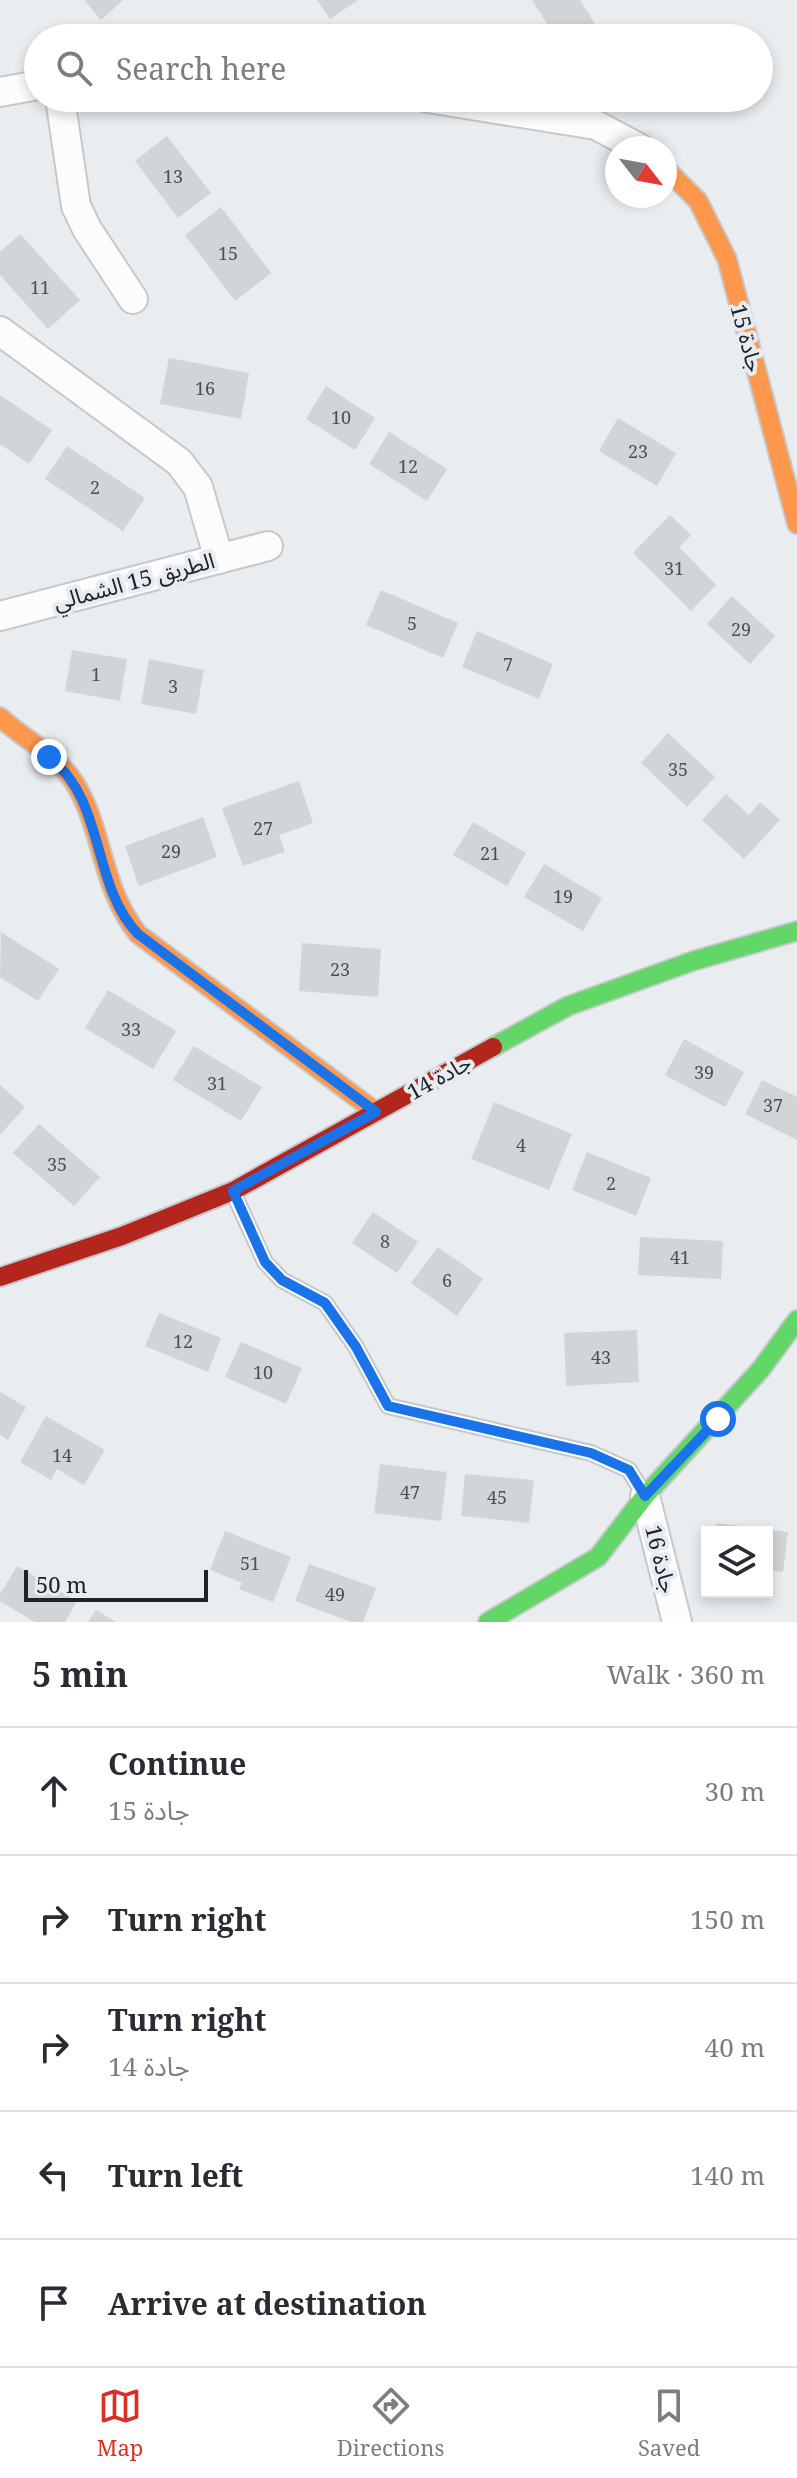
<!DOCTYPE html>
<html lang="en">
<head>
<meta charset="utf-8">
<style>
	:root { --surface:#fff; --page:#f7f7f7; --text:#2b2b33; --muted:#7c7c81; --line:#e1e1e2; --accent:#d93025 }
	body { margin:0; font-family:"Noto Serif","Noto Sans Arabic",serif; background:var(--page); color:var(--text) }
	.controls { position:absolute; right:24px; bottom:24px; display:grid; overflow:hidden; border-radius:0px; box-shadow:0 4px 12px #0003 }
	.controls button { width:72px; height:72px; display:grid; place-items:center; padding:0; border:0; border-bottom:2px solid var(--line); background:var(--surface); color:var(--text); font:40px sans-serif }
	.compass { position:absolute; left:605px; top:136px; width:72px; height:72px; border-radius:50%; background:var(--surface); box-shadow:0 4px 12px #0003; rotate:121deg }
	.scale { position:absolute; left:24px; bottom:20px; width:184px; box-sizing:border-box; padding-left:8px; border:4px solid #202225; border-top:0; font-size:22px; line-height:28px; white-space:nowrap; color:#202225; -webkit-text-stroke:6px #e7ecf3; paint-order:stroke }
	.stop { position:absolute; width:24px; height:24px; margin:-18px; border:6px solid #1a73e8; border-radius:50%; background:#fff }
	.stop.end { background:#1a73e8; border-color:#fff; box-shadow:0 2px 8px #0008 }
	.list { margin:0; padding:0; list-style:none }
	h2 { display:flex; justify-content:space-between; align-items:center; height:104px; margin:0; padding:0 32px; font-size:34px }
	h2 small { font-size:26px; font-weight:400; color:var(--muted) }
	.list li { display:grid; grid-template-columns:52px 1fr auto; gap:24px; align-items:center; box-sizing:border-box; height:128px; padding:0 32px; border-top:2px solid var(--line) }
	.list b { display:block; font-size:30px; white-space:nowrap }
	.list p { margin:0; font-size:26px; white-space:nowrap; color:var(--muted) }
	.list em { font-size:26px; font-style:normal; color:var(--muted) }
	.icon { flex:none; width:44px; height:44px; fill:none; stroke:currentColor; stroke-width:2; stroke-linecap:round; stroke-linejoin:round }
	.map { position:relative; flex:none; width:797px; height:1622px; overflow:hidden }
	.search { position:absolute; background:var(--surface); box-shadow:0 4px 12px #0003; left:24px; right:24px; top:24px; height:88px; display:flex; align-items:center; gap:20px; box-sizing:border-box; padding:0 28px; border-radius:44px; color:var(--muted); font-size:30px }
	.sheet { height:744px; background:var(--surface) }
	nav { display:flex; justify-content:space-around; align-items:center; box-sizing:border-box; height:112px; border-top:2px solid var(--line); background:var(--surface); font-size:22px; color:var(--muted) }
	nav a { display:grid; justify-items:center; gap:4px }
	nav .on { color:var(--accent) }
	.map>svg:first-child { display:block }
</style>
</head>
<body>
<div class="map">
<svg width="797" height="1622" viewBox="0 0 797 1622">
	<rect width="100%" height="100%" fill="#eaedf0"/>
	<g fill="#d2d5d7">
		<polygon points="84,0 123,0 101,20"/>
		<polygon points="317,0 358,0 330,19"/>
		<polygon points="532,0 580,0 604,38 556,38"/>
		<polygon points="167,136 211,193 178,218 135,161"/>
		<polygon points="221,207 271,273 235,301 185,235"/>
		<polygon points="20,234 80,300 48,329 0,275 0,252"/>
		<polygon points="169,358 249,373 241,419 160,404"/>
		<polygon points="326,386 375,418 355,450 306,419"/>
		<polygon points="0,395 52,430 29,464 0,444"/>
		<polygon points="618,418 676,453 657,486 599,451"/>
		<polygon points="389,432 447,469 427,501 369,464"/>
		<polygon points="67,446 145,498 123,531 45,479"/>
		<polygon points="670,515 691,535 679,547 716,585 691,611 633,553"/>
		<polygon points="381,590 458,623 443,658 366,625"/>
		<polygon points="732,596 775,636 750,664 707,624"/>
		<polygon points="477,631 553,664 539,699 462,667"/>
		<polygon points="72,650 127,659 120,701 65,691"/>
		<polygon points="149,659 204,670 196,714 141,704"/>
		<polygon points="668,733 715,777 687,807 641,763"/>
		<polygon points="299,781 313,823 279,835 285,852 243,866 222,808"/>
		<polygon points="726,794 749,815 760,802 780,820 744,859 702,820"/>
		<polygon points="203,817 217,857 139,886 125,846"/>
		<polygon points="473,822 526,853 507,886 453,855"/>
		<polygon points="544,864 602,898 583,931 524,897"/>
		<polygon points="1,932 59,969 38,1001 0,977"/>
		<polygon points="302,943 381,949 378,997 299,991"/>
		<polygon points="108,990 176,1031 153,1069 85,1028"/>
		<polygon points="684,1039 744,1072 725,1107 665,1075"/>
		<polygon points="194,1046 262,1087 241,1121 173,1080"/>
		<polygon points="762,1080 797,1097 797,1140 745,1114"/>
		<polygon points="0,1085 25,1107 0,1135"/>
		<polygon points="494,1102 572,1134 549,1190 471,1159"/>
		<polygon points="39,1124 100,1177 74,1206 13,1153"/>
		<polygon points="587,1152 651,1178 636,1216 572,1190"/>
		<polygon points="373,1212 418,1242 397,1273 352,1243"/>
		<polygon points="640,1237 723,1241 721,1279 638,1275"/>
		<polygon points="438,1247 483,1279 457,1316 411,1283"/>
		<polygon points="159,1313 221,1338 208,1372 145,1346"/>
		<polygon points="637,1330 639,1382 566,1386 564,1333"/>
		<polygon points="241,1342 302,1368 286,1404 225,1377"/>
		<polygon points="0,1392 26,1407 8,1440 0,1435"/>
		<polygon points="46,1416 105,1450 84,1485 57,1469 51,1480 20,1462"/>
		<polygon points="380,1464 447,1472 441,1521 374,1513"/>
		<polygon points="465,1474 534,1480 529,1523 461,1516"/>
		<polygon points="716,1523 788,1532 783,1572 767,1570 767,1532 715,1532"/>
		<polygon points="225,1531 291,1557 273,1602 239,1589 242,1583 210,1570"/>
		<polygon points="309,1564 376,1588 363,1622 351,1622 295,1601"/>
		<polygon points="17,1566 77,1601 65,1622 35,1622 0,1601 0,1594"/>
		<polygon points="96,1610 116,1622 88,1622"/>
	</g>
	<g fill="none" stroke-linecap="round" stroke-linejoin="round">
		<g stroke="#c6c9cb" stroke-width="18">
			<polyline id="lane" points="233,1192 265,1262 282,1280 325,1303 356,1347 388,1406 591,1453 629,1470 645,1496"/>
		</g>
		<g stroke="#c6c9cb" stroke-width="32">
			<g id="street">
				<polyline points="0,92 38,85"/>
				<polyline points="60,98 76,206 87,229 133,299"/>
				<polyline points="428,98 596,125 639,148"/>
				<polyline points="0,331 179,462 198,487 219,559"/>
				<polyline points="0,616 268,546"/>
				<polyline points="645,1496 677,1622"/>
			</g>
		</g>
		<g stroke="#c6c9cb" stroke-width="22">
			<g id="fast">
				<polyline points="493,1047 568,1006 693,961 797,931"/>
				<polyline points="488,1622 598,1557 645,1496 761,1369 797,1320"/>
			</g>
		</g>
		<g stroke="#c6c9cb" stroke-width="22">
			<g id="slow">
				<polyline points="665,168 698,201 727,259 797,524"/>
				<path d="M0,717c23,22 56,37 74,65 30,48 26,104 64,152l238,178"/>
			</g>
		</g>
		<g stroke="#c6c9cb" stroke-width="22">
			<polyline id="jam" points="0,1277 122,1236 233,1191 493,1047"/>
		</g>
		<use href="#lane" stroke="#fcfcfd" stroke-width="14"/>
		<use href="#street" stroke="#fcfcfd" stroke-width="28"/>
		<use href="#fast" stroke="#63d668" stroke-width="18"/>
		<use href="#slow" stroke="#ff974d" stroke-width="18"/>
		<use href="#jam" stroke="#b3261e" stroke-width="18"/>
	</g>
	<g fill="none" stroke-linecap="round" stroke-linejoin="round">
		<path stroke="#1a73e8" stroke-width="10" d="M49,757c57,44 42,128 89,177l238,178 -143,79 32,71 17,18 43,23 31,44 32,59 203,47 38,17 16,26 73,-77"/>
	</g>
	<g text-anchor="middle" stroke-width="8" stroke-linejoin="round" paint-order="stroke">
		<g font-size="18" fill="#4e5052">
			<text x="173" y="183">13</text>
			<text x="228" y="260">15</text>
			<text x="40" y="294">11</text>
			<text x="205" y="395">16</text>
			<text x="341" y="424">10</text>
			<text x="638" y="458">23</text>
			<text x="408" y="473">12</text>
			<text x="95" y="494">2</text>
			<text x="674" y="575">31</text>
			<text x="412" y="630">5</text>
			<text x="741" y="636">29</text>
			<text x="508" y="671">7</text>
			<text x="96" y="681">1</text>
			<text x="173" y="693">3</text>
			<text x="678" y="776">35</text>
			<text x="263" y="835">27</text>
			<text x="171" y="858">29</text>
			<text x="490" y="860">21</text>
			<text x="563" y="903">19</text>
			<text x="340" y="976">23</text>
			<text x="131" y="1036">33</text>
			<text x="704" y="1079">39</text>
			<text x="217" y="1090">31</text>
			<text x="773" y="1112">37</text>
			<text x="521" y="1152">4</text>
			<text x="57" y="1171">35</text>
			<text x="611" y="1190">2</text>
			<text x="385" y="1248">8</text>
			<text x="680" y="1264">41</text>
			<text x="447" y="1287">6</text>
			<text x="183" y="1348">12</text>
			<text x="601" y="1364">43</text>
			<text x="263" y="1379">10</text>
			<text x="62" y="1462">14</text>
			<text x="410" y="1499">47</text>
			<text x="497" y="1504">45</text>
			<text x="250" y="1570">51</text>
			<text x="335" y="1601">49</text>
		</g>
		<g font-size="22" fill="#202225" stroke="#e7ecf3">
			<text transform="translate(747 338) rotate(75)" y="8">جادة 15</text>
			<text transform="translate(134 581) rotate(-15)" y="8">الطريق 15 الشمالي</text>
			<text transform="translate(439 1077) rotate(-29)" y="8">جادة 14</text>
			<text transform="translate(661 1559) rotate(76)" y="8">جادة 16</text>
		</g>
	</g>
</svg>
<div class="controls">
<button><svg class="icon" aria-label="layers" viewBox="0 0 24 24"><path d="M12 4l9 5-9 5-9-5zM3 14l9 5 9-5"/></svg></button>
</div>
<svg class="compass" viewBox="-18 -18 36 36"><path d="M0-13l5 13h-10z" fill="#e53935"/><path d="M0 13l5-13h-10z" fill="#7c7c81"/></svg>
<div class="scale">50 m</div>
<div class="stop" style="left:718px;top:1419px"></div>
<div class="stop end" style="left:49px;top:757px"></div>
<div class="search"><svg class="icon" aria-label="search" viewBox="0 0 24 24"><circle cx="10" cy="10" r="6"/><path d="M15 15l6 6"/></svg>Search here</div>
</div>
<section class="sheet">
<h2>5 min<small>Walk · 360 m</small></h2>
<ul class="list">
<li><svg class="icon" aria-label="ahead" viewBox="0 0 24 24"><path d="M12 20V5M6 11l6-6 6 6"/></svg><div><b>Continue</b><p>جادة 15</p></div><em>30 m</em></li>
<li><svg class="icon" aria-label="right" viewBox="0 0 24 24"><path d="M7 20v-9h11M14 6l5 5-5 5"/></svg><div><b>Turn right</b></div><em>150 m</em></li>
<li><svg class="icon" aria-label="right" viewBox="0 0 24 24"><path d="M7 20v-9h11M14 6l5 5-5 5"/></svg><div><b>Turn right</b><p>جادة 14</p></div><em>40 m</em></li>
<li><svg class="icon" aria-label="left" viewBox="0 0 24 24"><path d="M17 20v-9H6M10 6l-5 5 5 5"/></svg><div><b>Turn left</b></div><em>140 m</em></li>
<li><svg class="icon" aria-label="arrive" viewBox="0 0 24 24"><path d="M6 21V4h12l-3 4 3 4H6"/></svg><div><b>Arrive at destination</b></div></li>
</ul>
</section>
<nav>
<a class="on"><svg class="icon" aria-label="map" viewBox="0 0 24 24"><path d="M3 6l6-2 6 2 6-2v14l-6 2-6-2-6 2zM9 4v14M15 6v14"/></svg>Map</a>
<a><svg class="icon" aria-label="directions" viewBox="0 0 24 24"><path d="M12 3l9 9-9 9-9-9zM9 14v-3h6M13 9l2 2-2 2"/></svg>Directions</a>
<a><svg class="icon" aria-label="saved" viewBox="0 0 24 24"><path d="M7 4h10v16l-5-4-5 4z"/></svg>Saved</a>
</nav>
</body>
</html>
